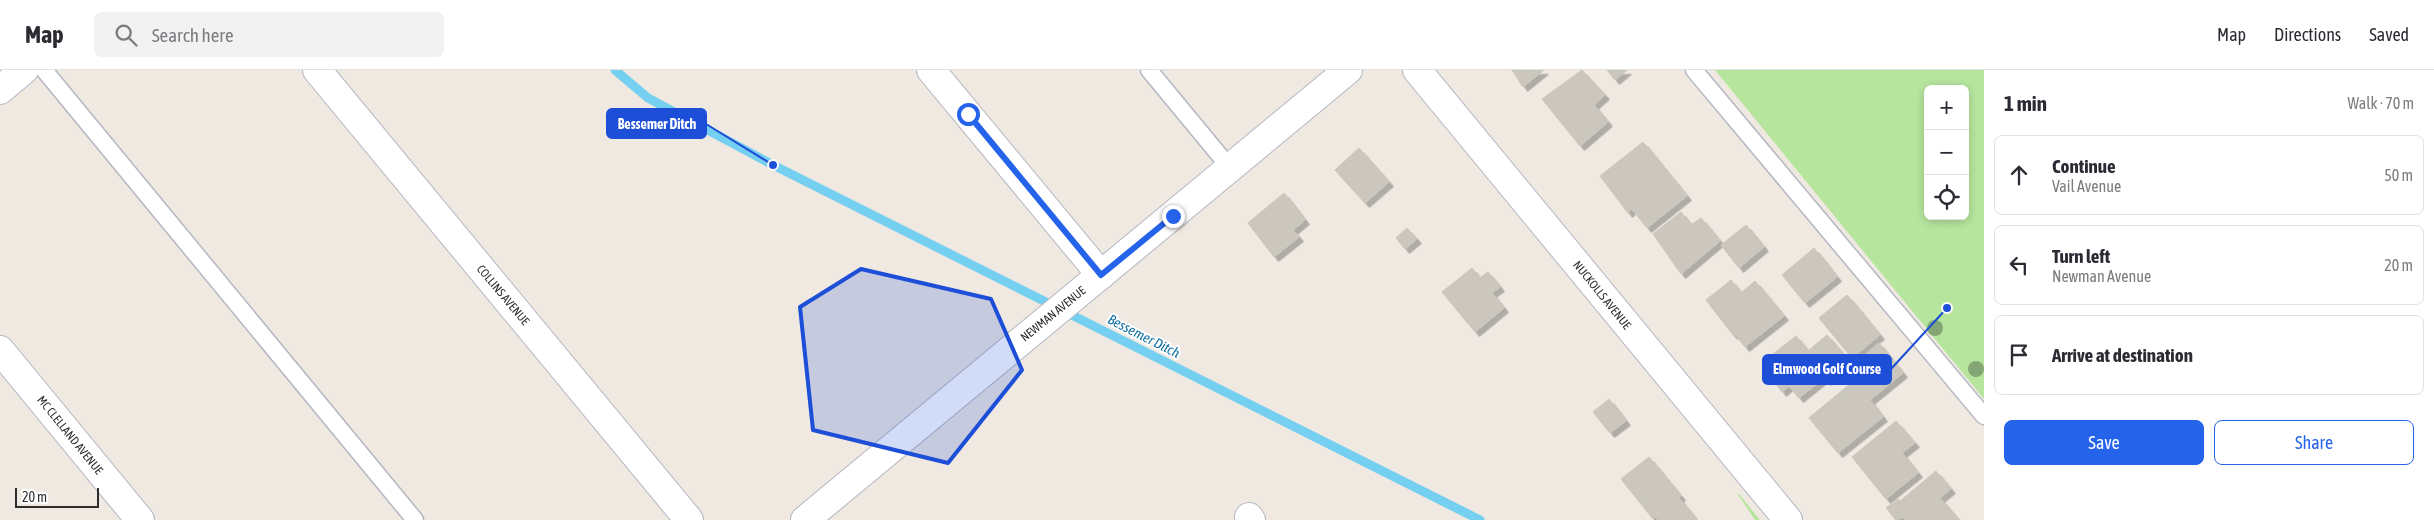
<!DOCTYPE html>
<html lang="en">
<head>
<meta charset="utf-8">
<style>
	:root { --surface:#fff; --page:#f2f2f3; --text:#2b2b33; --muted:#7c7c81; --line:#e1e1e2; --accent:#2563eb }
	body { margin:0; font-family:"Asap Condensed",sans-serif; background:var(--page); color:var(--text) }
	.controls { position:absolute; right:15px; top:15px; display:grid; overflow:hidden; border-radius:8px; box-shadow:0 2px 8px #0003 }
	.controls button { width:45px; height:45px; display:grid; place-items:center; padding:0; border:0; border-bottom:1px solid var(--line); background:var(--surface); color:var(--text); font:25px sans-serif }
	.scale { position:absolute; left:15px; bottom:12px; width:84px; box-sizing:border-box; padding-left:5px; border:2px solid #2e2e2e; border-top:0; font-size:14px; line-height:18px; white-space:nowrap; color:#2e2e2e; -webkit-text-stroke:4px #fff; paint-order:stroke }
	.stop { position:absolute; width:15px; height:15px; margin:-11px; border:4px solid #2563eb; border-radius:50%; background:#fff }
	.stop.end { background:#2563eb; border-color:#fff; box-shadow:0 1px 5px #0008 }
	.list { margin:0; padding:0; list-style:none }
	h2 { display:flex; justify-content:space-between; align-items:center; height:65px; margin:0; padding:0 20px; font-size:21px }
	h2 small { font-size:16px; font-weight:400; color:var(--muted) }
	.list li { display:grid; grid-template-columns:32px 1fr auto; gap:15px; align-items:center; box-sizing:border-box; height:80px; margin:0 10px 10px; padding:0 10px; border:1px solid var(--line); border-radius:8px }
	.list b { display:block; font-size:19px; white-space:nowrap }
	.list p { margin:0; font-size:16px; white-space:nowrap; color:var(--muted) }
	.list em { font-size:16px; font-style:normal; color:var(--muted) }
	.actions { display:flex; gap:10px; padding:15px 20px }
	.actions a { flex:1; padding:11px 0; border:1px solid var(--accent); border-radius:8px; text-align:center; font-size:18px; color:var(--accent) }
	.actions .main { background:var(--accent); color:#fff }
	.icon { flex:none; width:28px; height:28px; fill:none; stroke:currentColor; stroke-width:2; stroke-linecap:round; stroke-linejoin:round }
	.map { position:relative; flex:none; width:1984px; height:450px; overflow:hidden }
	header { display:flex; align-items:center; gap:30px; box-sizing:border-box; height:70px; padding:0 25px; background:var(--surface); border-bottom:1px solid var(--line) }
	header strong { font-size:24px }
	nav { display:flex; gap:28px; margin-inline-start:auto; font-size:18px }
	.search { width:350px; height:45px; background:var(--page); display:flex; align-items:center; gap:12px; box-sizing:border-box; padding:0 18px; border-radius:8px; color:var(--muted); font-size:19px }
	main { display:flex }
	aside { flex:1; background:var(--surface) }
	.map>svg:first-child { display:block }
</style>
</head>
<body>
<header>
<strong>Map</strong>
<div class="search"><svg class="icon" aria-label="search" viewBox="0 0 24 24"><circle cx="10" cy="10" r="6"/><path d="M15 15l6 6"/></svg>Search here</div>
<nav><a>Map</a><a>Directions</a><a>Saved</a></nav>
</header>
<main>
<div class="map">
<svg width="1984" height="450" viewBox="0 0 1984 450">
	<defs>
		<filter id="shadow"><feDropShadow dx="4.5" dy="4.5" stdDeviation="0" flood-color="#0004"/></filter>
	</defs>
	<rect width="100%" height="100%" fill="#efe9e1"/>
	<g fill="#b6e59e" fill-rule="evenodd">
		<path d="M1715,0h269v329zM1928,19h37v127h-37z"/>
		<polygon points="1737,423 1739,424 1760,450 1755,450"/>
	</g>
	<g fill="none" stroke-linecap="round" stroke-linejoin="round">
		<polyline stroke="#75cff0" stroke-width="9" points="615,0 648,28 773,95 1480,450"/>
	</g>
	<g fill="#cbc7bf" stroke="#cbc5ba" filter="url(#shadow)">
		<polygon points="1512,0 1544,0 1523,17"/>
		<polygon points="1582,0 1605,25 1594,35 1608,52 1580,76 1542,29"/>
		<polygon points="1607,0 1627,0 1615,10"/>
		<polygon points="1643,72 1687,126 1647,158 1632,139 1628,143 1600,106"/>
		<polygon points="1359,78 1389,112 1365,133 1335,100"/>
		<polygon points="1284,123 1305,150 1293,160 1299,167 1274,187 1248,153"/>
		<polygon points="1681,142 1691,155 1701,148 1720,171 1681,204 1653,164"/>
		<polygon points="1746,155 1764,177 1739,198 1721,175"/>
		<polygon points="1407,158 1417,169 1405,179 1396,168"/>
		<polygon points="1814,178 1837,207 1805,233 1782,205"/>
		<polygon points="1472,198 1480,208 1488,202 1500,217 1492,223 1504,238 1475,262 1442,222"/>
		<polygon points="1731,210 1741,223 1755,211 1784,246 1745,277 1734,263 1733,265 1706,230"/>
		<polygon points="1847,225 1880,265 1852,288 1819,248"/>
		<polygon points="1827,265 1850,292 1826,311 1824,308 1799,328 1789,316 1782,322 1770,306 1776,300 1767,289 1796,266 1808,281"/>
		<polygon points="1879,273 1903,303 1870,330 1883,347 1838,383 1809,348 1862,304 1854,294"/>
		<polygon points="1609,329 1626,351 1610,363 1593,342"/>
		<polygon points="1896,351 1915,373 1902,383 1918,403 1886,429 1852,387"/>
		<polygon points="1649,387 1681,426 1679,428 1697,450 1658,450 1656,447 1653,449 1621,409"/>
		<polygon points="1936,401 1951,419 1940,428 1959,450 1905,450 1903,447 1896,450 1886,438 1898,429 1900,431"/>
	</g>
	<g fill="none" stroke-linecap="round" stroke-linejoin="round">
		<g stroke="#b4b7c1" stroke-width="19">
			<g id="service">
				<polyline points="44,0 415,450"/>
				<polyline points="1149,0 1230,98"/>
				<polyline points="1694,0 1984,346"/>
			</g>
		</g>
		<g stroke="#b4b7c1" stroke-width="30">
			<g id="minor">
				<polyline points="317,0 689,450"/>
				<polyline points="931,0 1101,205"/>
				<polyline points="1417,0 1788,450"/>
				<polyline points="0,20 24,0"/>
				<polyline points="0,280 140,450"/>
				<polyline points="1249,447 1251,450"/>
			</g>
		</g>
		<g stroke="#b4b7c1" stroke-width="30">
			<polyline id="tertiary" points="805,450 1348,0"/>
		</g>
		<use href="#service" stroke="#fff" stroke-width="16"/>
		<use href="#minor" stroke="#fff" stroke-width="28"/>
		<use href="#tertiary" stroke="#fff" stroke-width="28"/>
	</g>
	<g fill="#84a574">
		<circle cx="1935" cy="258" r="8"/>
		<circle cx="1976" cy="299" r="8"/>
	</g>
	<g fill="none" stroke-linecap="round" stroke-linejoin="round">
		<polyline stroke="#2563eb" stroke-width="6" points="968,44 1101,205 1173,146"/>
	</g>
	<path fill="#1d4ed8" fill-opacity="0.2" stroke="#1d4ed8" stroke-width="4" stroke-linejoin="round" d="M861,199l130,30 31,71 -74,93 -135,-33 -13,-123z"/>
	<g text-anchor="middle" stroke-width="4" stroke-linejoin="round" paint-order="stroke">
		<g font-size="12" fill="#2e2e2e" stroke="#fff">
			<text transform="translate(503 225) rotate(50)" y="4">COLLINS AVENUE</text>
			<text transform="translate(1602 225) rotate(51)" y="4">NUCKOLLS AVENUE</text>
			<text transform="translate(1053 244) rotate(-39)" y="4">NEWMAN AVENUE</text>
			<text transform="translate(70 365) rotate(51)" y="4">MC CLELLAND AVENUE</text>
		</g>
		<g font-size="14" font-style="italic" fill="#0d6fa3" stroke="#fff">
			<text transform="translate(1144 266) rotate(27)" y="5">Bessemer Ditch</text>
		</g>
	</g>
	<path fill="none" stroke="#1d4ed8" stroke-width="2" d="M773 95L706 54M1947 238L1891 299"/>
	<g fill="#1d4ed8" stroke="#fff" stroke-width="2">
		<circle cx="773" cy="95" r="5"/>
		<circle cx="1947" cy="238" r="5"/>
	</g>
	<g fill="#1d4ed8" stroke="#1d4ed8" stroke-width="2">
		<rect x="607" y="39" width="99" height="29" rx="5"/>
		<rect x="1763" y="285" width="128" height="29" rx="5"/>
	</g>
	<g font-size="14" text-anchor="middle" font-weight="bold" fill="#fff">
		<text x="657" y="59">Bessemer Ditch</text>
		<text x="1827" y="304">Elmwood Golf Course</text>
	</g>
</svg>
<div class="controls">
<button>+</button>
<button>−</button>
<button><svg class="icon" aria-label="locate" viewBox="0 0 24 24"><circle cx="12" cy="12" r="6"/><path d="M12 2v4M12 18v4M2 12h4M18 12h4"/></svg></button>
</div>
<div class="scale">20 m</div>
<div class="stop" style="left:968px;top:44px"></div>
<div class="stop end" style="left:1173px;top:146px"></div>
</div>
<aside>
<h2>1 min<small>Walk · 70 m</small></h2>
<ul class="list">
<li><svg class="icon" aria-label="ahead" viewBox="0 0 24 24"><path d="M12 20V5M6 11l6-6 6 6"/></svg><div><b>Continue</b><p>Vail Avenue</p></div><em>50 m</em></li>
<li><svg class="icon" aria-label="left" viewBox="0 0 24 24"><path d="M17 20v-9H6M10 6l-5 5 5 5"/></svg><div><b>Turn left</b><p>Newman Avenue</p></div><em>20 m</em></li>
<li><svg class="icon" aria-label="arrive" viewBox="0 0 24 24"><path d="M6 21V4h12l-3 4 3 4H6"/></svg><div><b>Arrive at destination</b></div></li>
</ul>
<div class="actions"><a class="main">Save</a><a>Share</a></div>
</aside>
</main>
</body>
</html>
